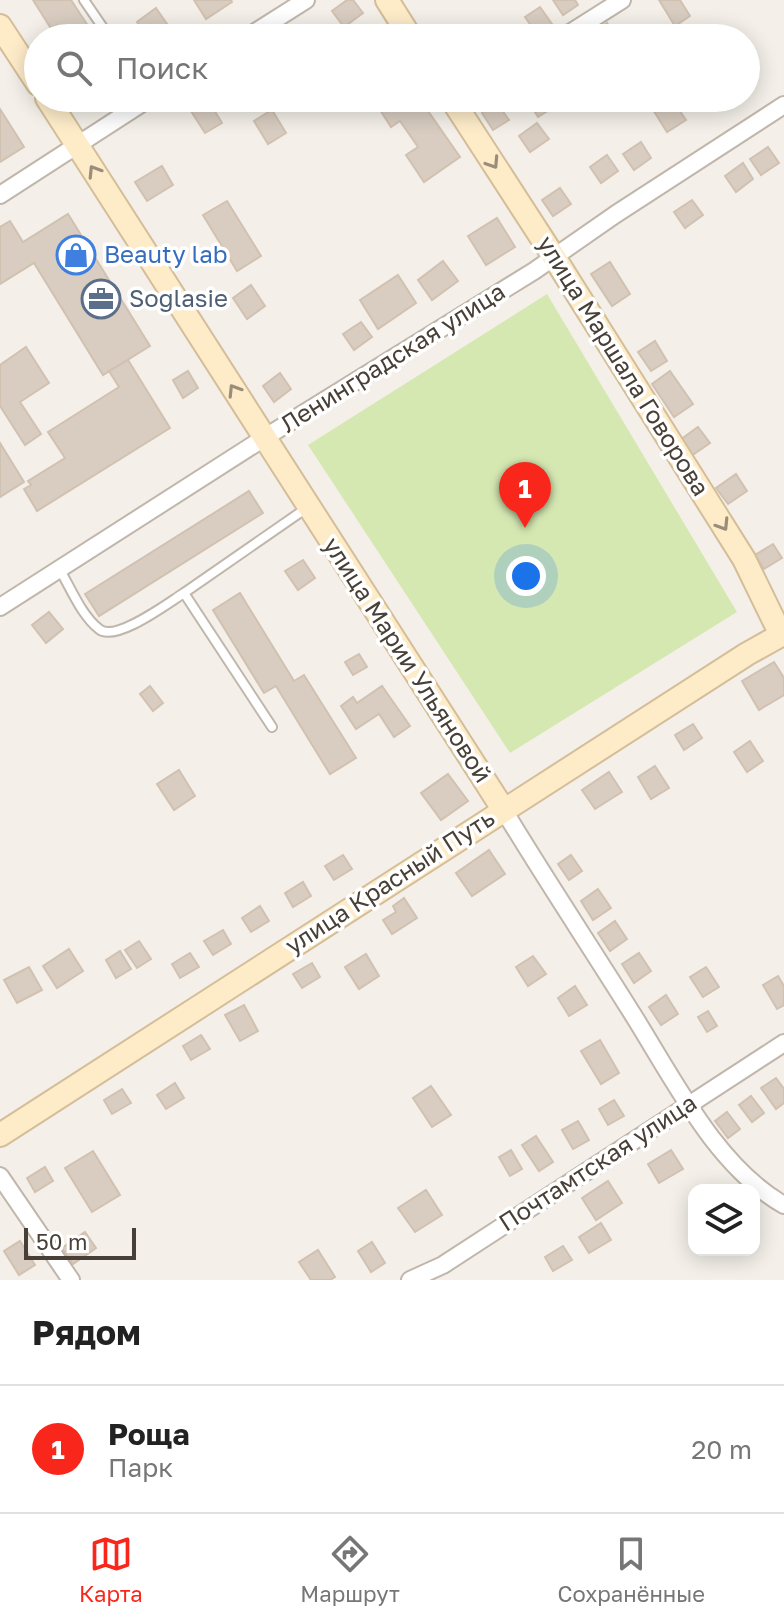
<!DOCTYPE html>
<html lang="ru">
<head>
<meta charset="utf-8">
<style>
	:root { --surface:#fff; --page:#f2f2f2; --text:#222; --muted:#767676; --line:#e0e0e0; --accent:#f9261b }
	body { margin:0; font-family:"Golos Text",sans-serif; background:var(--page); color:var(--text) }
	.controls { position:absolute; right:24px; bottom:24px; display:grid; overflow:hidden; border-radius:16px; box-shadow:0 4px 20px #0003 }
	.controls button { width:72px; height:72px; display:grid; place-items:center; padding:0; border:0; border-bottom:2px solid var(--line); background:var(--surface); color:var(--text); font:40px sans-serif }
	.scale { position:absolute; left:24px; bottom:20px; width:112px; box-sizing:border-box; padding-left:8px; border:4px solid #484037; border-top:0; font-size:22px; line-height:28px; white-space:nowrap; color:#484037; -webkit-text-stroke:6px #fff; paint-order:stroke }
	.you { position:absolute; left:526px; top:576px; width:28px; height:28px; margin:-20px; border:6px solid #fff; border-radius:50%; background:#1a73e8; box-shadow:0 0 0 12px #1a73e833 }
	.badge { display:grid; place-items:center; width:52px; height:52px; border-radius:50%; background:var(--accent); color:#fff; font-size:26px; font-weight:700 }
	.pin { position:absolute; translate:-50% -66px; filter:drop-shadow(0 2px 4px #0008) }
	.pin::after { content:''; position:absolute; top:42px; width:28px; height:24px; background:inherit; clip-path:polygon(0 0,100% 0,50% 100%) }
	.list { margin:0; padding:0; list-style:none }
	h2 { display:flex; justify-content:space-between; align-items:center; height:104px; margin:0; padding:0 32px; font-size:34px }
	h2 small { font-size:26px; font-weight:400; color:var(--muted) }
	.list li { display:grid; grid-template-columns:52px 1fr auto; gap:24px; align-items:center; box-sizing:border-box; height:128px; padding:0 32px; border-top:2px solid var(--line) }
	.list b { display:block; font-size:30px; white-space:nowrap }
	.list p { margin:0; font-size:26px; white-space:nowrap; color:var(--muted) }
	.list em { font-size:26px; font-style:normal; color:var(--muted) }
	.icon { flex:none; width:44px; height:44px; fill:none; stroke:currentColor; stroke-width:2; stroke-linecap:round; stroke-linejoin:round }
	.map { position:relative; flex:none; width:784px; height:1280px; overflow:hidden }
	.search { position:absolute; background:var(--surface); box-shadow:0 4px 20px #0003; left:24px; right:24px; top:24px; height:88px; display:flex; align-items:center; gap:20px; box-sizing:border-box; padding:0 28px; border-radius:44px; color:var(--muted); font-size:30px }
	.sheet { height:232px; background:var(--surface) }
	nav { display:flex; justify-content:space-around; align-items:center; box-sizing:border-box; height:112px; border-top:2px solid var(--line); background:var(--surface); font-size:22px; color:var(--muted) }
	nav a { display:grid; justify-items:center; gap:4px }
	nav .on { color:var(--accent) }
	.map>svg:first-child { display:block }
</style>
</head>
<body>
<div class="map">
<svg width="784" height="1280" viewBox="0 0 784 1280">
	<rect width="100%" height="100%" fill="#f4f0e9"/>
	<polygon fill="#d5e8b2" points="547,294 737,612 510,753 308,445"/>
	<g fill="#d9cdc1" stroke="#d1c1b1" stroke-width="2">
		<polygon points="33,0 71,0 96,38 57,38"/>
		<polygon points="194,0 231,0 232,2 206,19"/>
		<polygon points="347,0 353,0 363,13 344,27 332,11"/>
		<polygon points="553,0 575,0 578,5 563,15"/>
		<polygon points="659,0 680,0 690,16 675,26"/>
		<polygon points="540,7 552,24 537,34 525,17"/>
		<polygon points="156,8 176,37 175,38 149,38 137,22"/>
		<polygon points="607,23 617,38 595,38 592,33"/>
		<polygon points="381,98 419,98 460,157 424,182 406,155 418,147 400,121 391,127 375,102"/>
		<polygon points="526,98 562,98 564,101 538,117"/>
		<polygon points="650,98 671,98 686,120 667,132 647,100"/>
		<polygon points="208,100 222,123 205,133 191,111"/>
		<polygon points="497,103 509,120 493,130 482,113"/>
		<polygon points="0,109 24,147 0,162"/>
		<polygon points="272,110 286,133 268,144 254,121"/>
		<polygon points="537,123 549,139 530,152 519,136"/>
		<polygon points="641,142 651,158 634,170 623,154"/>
		<polygon points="768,147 779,163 761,175 750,159"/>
		<polygon points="607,155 618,171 601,183 590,167"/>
		<polygon points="743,163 753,179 736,192 725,176"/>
		<polygon points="162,166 173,185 147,201 135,182"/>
		<polygon points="560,188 571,204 553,216 542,200"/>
		<polygon points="692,200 703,215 685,228 674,212"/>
		<polygon points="227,201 261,256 237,271 203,215"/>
		<polygon points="68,214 150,346 103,375 34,263 0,284 0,227 10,221 23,242"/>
		<polygon points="497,218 515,247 486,265 468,236"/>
		<polygon points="443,261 458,281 432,300 418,280"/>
		<polygon points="610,262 630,294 612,306 591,274"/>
		<polygon points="398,275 416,303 378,329 360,300"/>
		<polygon points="251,285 265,306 247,319 233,298"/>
		<polygon points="361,322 372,337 354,350 343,334"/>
		<polygon points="655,341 667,361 651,371 638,352"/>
		<polygon points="26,347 49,383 20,402 41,434 25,445 0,406 0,365"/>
		<polygon points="128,360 170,428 37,511 24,489 31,485 28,481 65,458 48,432 119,387 109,371"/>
		<polygon points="188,371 198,388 183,398 173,380"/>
		<polygon points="670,371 693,404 674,417 652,384"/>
		<polygon points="280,373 291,389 274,402 263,386"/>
		<polygon points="698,427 710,443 691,456 680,440"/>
		<polygon points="0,443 24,482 0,497"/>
		<polygon points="736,474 747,491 728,504 716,488"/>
		<polygon points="249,491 263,513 99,616 85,594"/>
		<polygon points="773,544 782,558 764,569 755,555"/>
		<polygon points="303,560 315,578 298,590 285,571"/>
		<polygon points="240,593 294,681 304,675 356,758 330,774 276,686 264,693 213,610"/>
		<polygon points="49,612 63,629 46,643 32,625"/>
		<polygon points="359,654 367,667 353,675 345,662"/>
		<polygon points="774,662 784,678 784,695 759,710 742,681"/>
		<polygon points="150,686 163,703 153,711 140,694"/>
		<polygon points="382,686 410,726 394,737 379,714 356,729 341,706 353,697 357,703"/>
		<polygon points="693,724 702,738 684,750 675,735"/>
		<polygon points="750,741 763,761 747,772 734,752"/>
		<polygon points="655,766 669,788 651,799 638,777"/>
		<polygon points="179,770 195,796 174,810 157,784"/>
		<polygon points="609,772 622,792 595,809 582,790"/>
		<polygon points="448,774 468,801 441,820 421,793"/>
		<polygon points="489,850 505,874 472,896 456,873"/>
		<polygon points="343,855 352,869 334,880 325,866"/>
		<polygon points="571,855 582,871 569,880 558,864"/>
		<polygon points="303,882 311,896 293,907 285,893"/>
		<polygon points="598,889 611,908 593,920 581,901"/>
		<polygon points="404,898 417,918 392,934 383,920 396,912 393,906"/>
		<polygon points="260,906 269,921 251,932 242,918"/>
		<polygon points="615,921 627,939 610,951 598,933"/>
		<polygon points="223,930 231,944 213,955 204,941"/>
		<polygon points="139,941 151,959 137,968 125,950"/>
		<polygon points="69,949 83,971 57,988 43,966"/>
		<polygon points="120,951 131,969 116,978 106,960"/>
		<polygon points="190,953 199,967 180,978 172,964"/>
		<polygon points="639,953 651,971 634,983 622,964"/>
		<polygon points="366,954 379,976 359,989 345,967"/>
		<polygon points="533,956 546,974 528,986 516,967"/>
		<polygon points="312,963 320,977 302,988 293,974"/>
		<polygon points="29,967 42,990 17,1003 4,980"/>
		<polygon points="706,967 719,987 703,997 690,977"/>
		<polygon points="778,976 784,986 784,1005 777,1009 763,985"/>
		<polygon points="575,986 587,1005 569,1016 558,998"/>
		<polygon points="666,995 678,1014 661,1025 649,1007"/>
		<polygon points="244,1005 258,1031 240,1041 225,1015"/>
		<polygon points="708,1011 717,1026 707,1032 698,1017"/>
		<polygon points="201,1035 210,1049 191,1060 183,1046"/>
		<polygon points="600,1040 619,1073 601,1084 581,1051"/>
		<polygon points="776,1078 784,1089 784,1103 776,1109 761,1088"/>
		<polygon points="175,1083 184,1098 166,1109 157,1095"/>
		<polygon points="431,1086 451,1115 432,1127 413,1098"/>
		<polygon points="122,1089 131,1103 112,1114 104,1100"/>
		<polygon points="751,1096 764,1113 752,1122 739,1105"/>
		<polygon points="614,1100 624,1116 608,1125 599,1109"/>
		<polygon points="727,1112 740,1129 728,1138 715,1121"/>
		<polygon points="578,1121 589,1140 573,1149 562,1130"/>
		<polygon points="536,1136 553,1162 539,1171 522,1145"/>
		<polygon points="511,1150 522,1169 510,1176 499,1157"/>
		<polygon points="671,1150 683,1169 659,1183 648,1164"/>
		<polygon points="93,1151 120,1195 92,1212 65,1168"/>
		<polygon points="45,1167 53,1181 35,1192 27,1178"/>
		<polygon points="608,1181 622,1203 596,1220 582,1198"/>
		<polygon points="426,1190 442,1215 415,1232 398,1208"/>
		<polygon points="601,1223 611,1240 589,1253 579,1237"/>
		<polygon points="85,1232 96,1248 73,1264 62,1248"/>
		<polygon points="20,1241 35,1265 19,1275 4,1251"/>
		<polygon points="372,1242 385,1263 371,1272 358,1251"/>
		<polygon points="563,1246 572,1260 553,1271 545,1257"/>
		<polygon points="318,1250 335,1277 330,1280 311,1280 299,1262"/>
	</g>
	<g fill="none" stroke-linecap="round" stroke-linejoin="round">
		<g stroke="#c0b6ab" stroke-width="12">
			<g id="lane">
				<polyline points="84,0 110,38"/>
				<path d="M60,570c11,19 22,46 39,59 16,14 69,-26 85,-36l88,134"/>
				<polyline points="184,593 308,507"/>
			</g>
		</g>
		<g stroke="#c0b6ab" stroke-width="20">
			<g id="street">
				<polyline points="246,38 306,0"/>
				<polyline points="562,38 622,0"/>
				<polyline points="0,195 150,98"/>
				<polyline points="0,607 264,438 534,271 616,214 784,105"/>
				<path d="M503,809c41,68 85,134 127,201 42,66 85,156 154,195"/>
				<polyline points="0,1176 71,1280"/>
				<polyline points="410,1280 443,1265 784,1043"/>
			</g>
		</g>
		<g stroke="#d4be99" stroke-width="26">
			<g id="secondary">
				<polyline points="387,0 411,38"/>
				<polyline points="0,26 38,84"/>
				<polyline points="47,98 503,809"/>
				<polyline points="0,1135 747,654 781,635 744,559 554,257 451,98"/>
			</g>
		</g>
		<use href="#lane" stroke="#fff" stroke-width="8"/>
		<use href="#street" stroke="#fff" stroke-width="16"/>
		<use href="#secondary" stroke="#feecc9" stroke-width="22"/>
	</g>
	<defs><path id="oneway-chevron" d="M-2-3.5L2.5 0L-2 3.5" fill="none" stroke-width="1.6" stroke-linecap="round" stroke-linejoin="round" transform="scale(2)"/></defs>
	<g stroke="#9a8d79">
		<use href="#oneway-chevron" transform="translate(493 163) rotate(57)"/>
		<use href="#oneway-chevron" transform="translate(94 171) rotate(-122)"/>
		<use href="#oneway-chevron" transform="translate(234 390) rotate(-122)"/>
		<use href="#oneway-chevron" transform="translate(723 525) rotate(58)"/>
	</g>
	<defs>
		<g id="shop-ring" transform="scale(2)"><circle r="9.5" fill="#fff" stroke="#3f7fe0" stroke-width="1.5"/><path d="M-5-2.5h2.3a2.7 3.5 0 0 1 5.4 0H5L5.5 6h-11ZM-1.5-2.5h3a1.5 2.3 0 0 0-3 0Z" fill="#3f7fe0"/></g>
		<g id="office-ring" transform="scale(2)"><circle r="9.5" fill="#fff" stroke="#5c6f8a" stroke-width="1.5"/><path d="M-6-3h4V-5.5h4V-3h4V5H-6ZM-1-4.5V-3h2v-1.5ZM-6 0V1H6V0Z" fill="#5c6f8a"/></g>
	</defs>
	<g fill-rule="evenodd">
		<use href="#shop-ring" x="76" y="255"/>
		<use href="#office-ring" x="101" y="299"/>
	</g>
	<g text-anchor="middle" stroke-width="7" stroke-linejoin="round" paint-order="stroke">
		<g font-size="24" fill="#366cbe" stroke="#fff" text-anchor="start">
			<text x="104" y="263">Beauty lab</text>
		</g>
		<g font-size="24" fill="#4e5e75" stroke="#fff" text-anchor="start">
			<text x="129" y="307">Soglasie</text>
		</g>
		<g font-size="24" fill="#484037" stroke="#fff">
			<text transform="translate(393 358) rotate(-32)" y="8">Ленинградская улица</text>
			<text transform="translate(623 366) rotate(58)" y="8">улица Маршала Говорова</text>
			<text transform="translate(407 660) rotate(57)" y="8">улица Марии Ульяновой</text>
			<text transform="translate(390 882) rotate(-33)" y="8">улица Красный Путь</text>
			<text transform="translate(598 1163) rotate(-33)" y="8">Почтамтская улица</text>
		</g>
	</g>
</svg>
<div class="controls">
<button><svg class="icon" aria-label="layers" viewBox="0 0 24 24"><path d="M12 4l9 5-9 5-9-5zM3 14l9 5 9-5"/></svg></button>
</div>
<div class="scale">50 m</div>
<div class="you"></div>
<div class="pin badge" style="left:525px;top:528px">1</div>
<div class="search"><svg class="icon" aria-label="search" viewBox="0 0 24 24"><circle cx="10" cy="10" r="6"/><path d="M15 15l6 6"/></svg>Поиск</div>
</div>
<section class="sheet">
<h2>Рядом<small></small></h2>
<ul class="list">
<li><span class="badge">1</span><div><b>Роща</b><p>Парк</p></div><em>20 m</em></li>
</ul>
</section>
<nav>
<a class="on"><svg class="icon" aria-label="map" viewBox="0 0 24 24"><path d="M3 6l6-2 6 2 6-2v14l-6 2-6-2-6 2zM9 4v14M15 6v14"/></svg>Карта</a>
<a><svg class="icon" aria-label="directions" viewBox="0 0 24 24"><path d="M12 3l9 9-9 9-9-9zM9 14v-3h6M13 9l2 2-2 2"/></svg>Маршрут</a>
<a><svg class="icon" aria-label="saved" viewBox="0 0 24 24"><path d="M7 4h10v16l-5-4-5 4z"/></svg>Сохранённые</a>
</nav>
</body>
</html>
